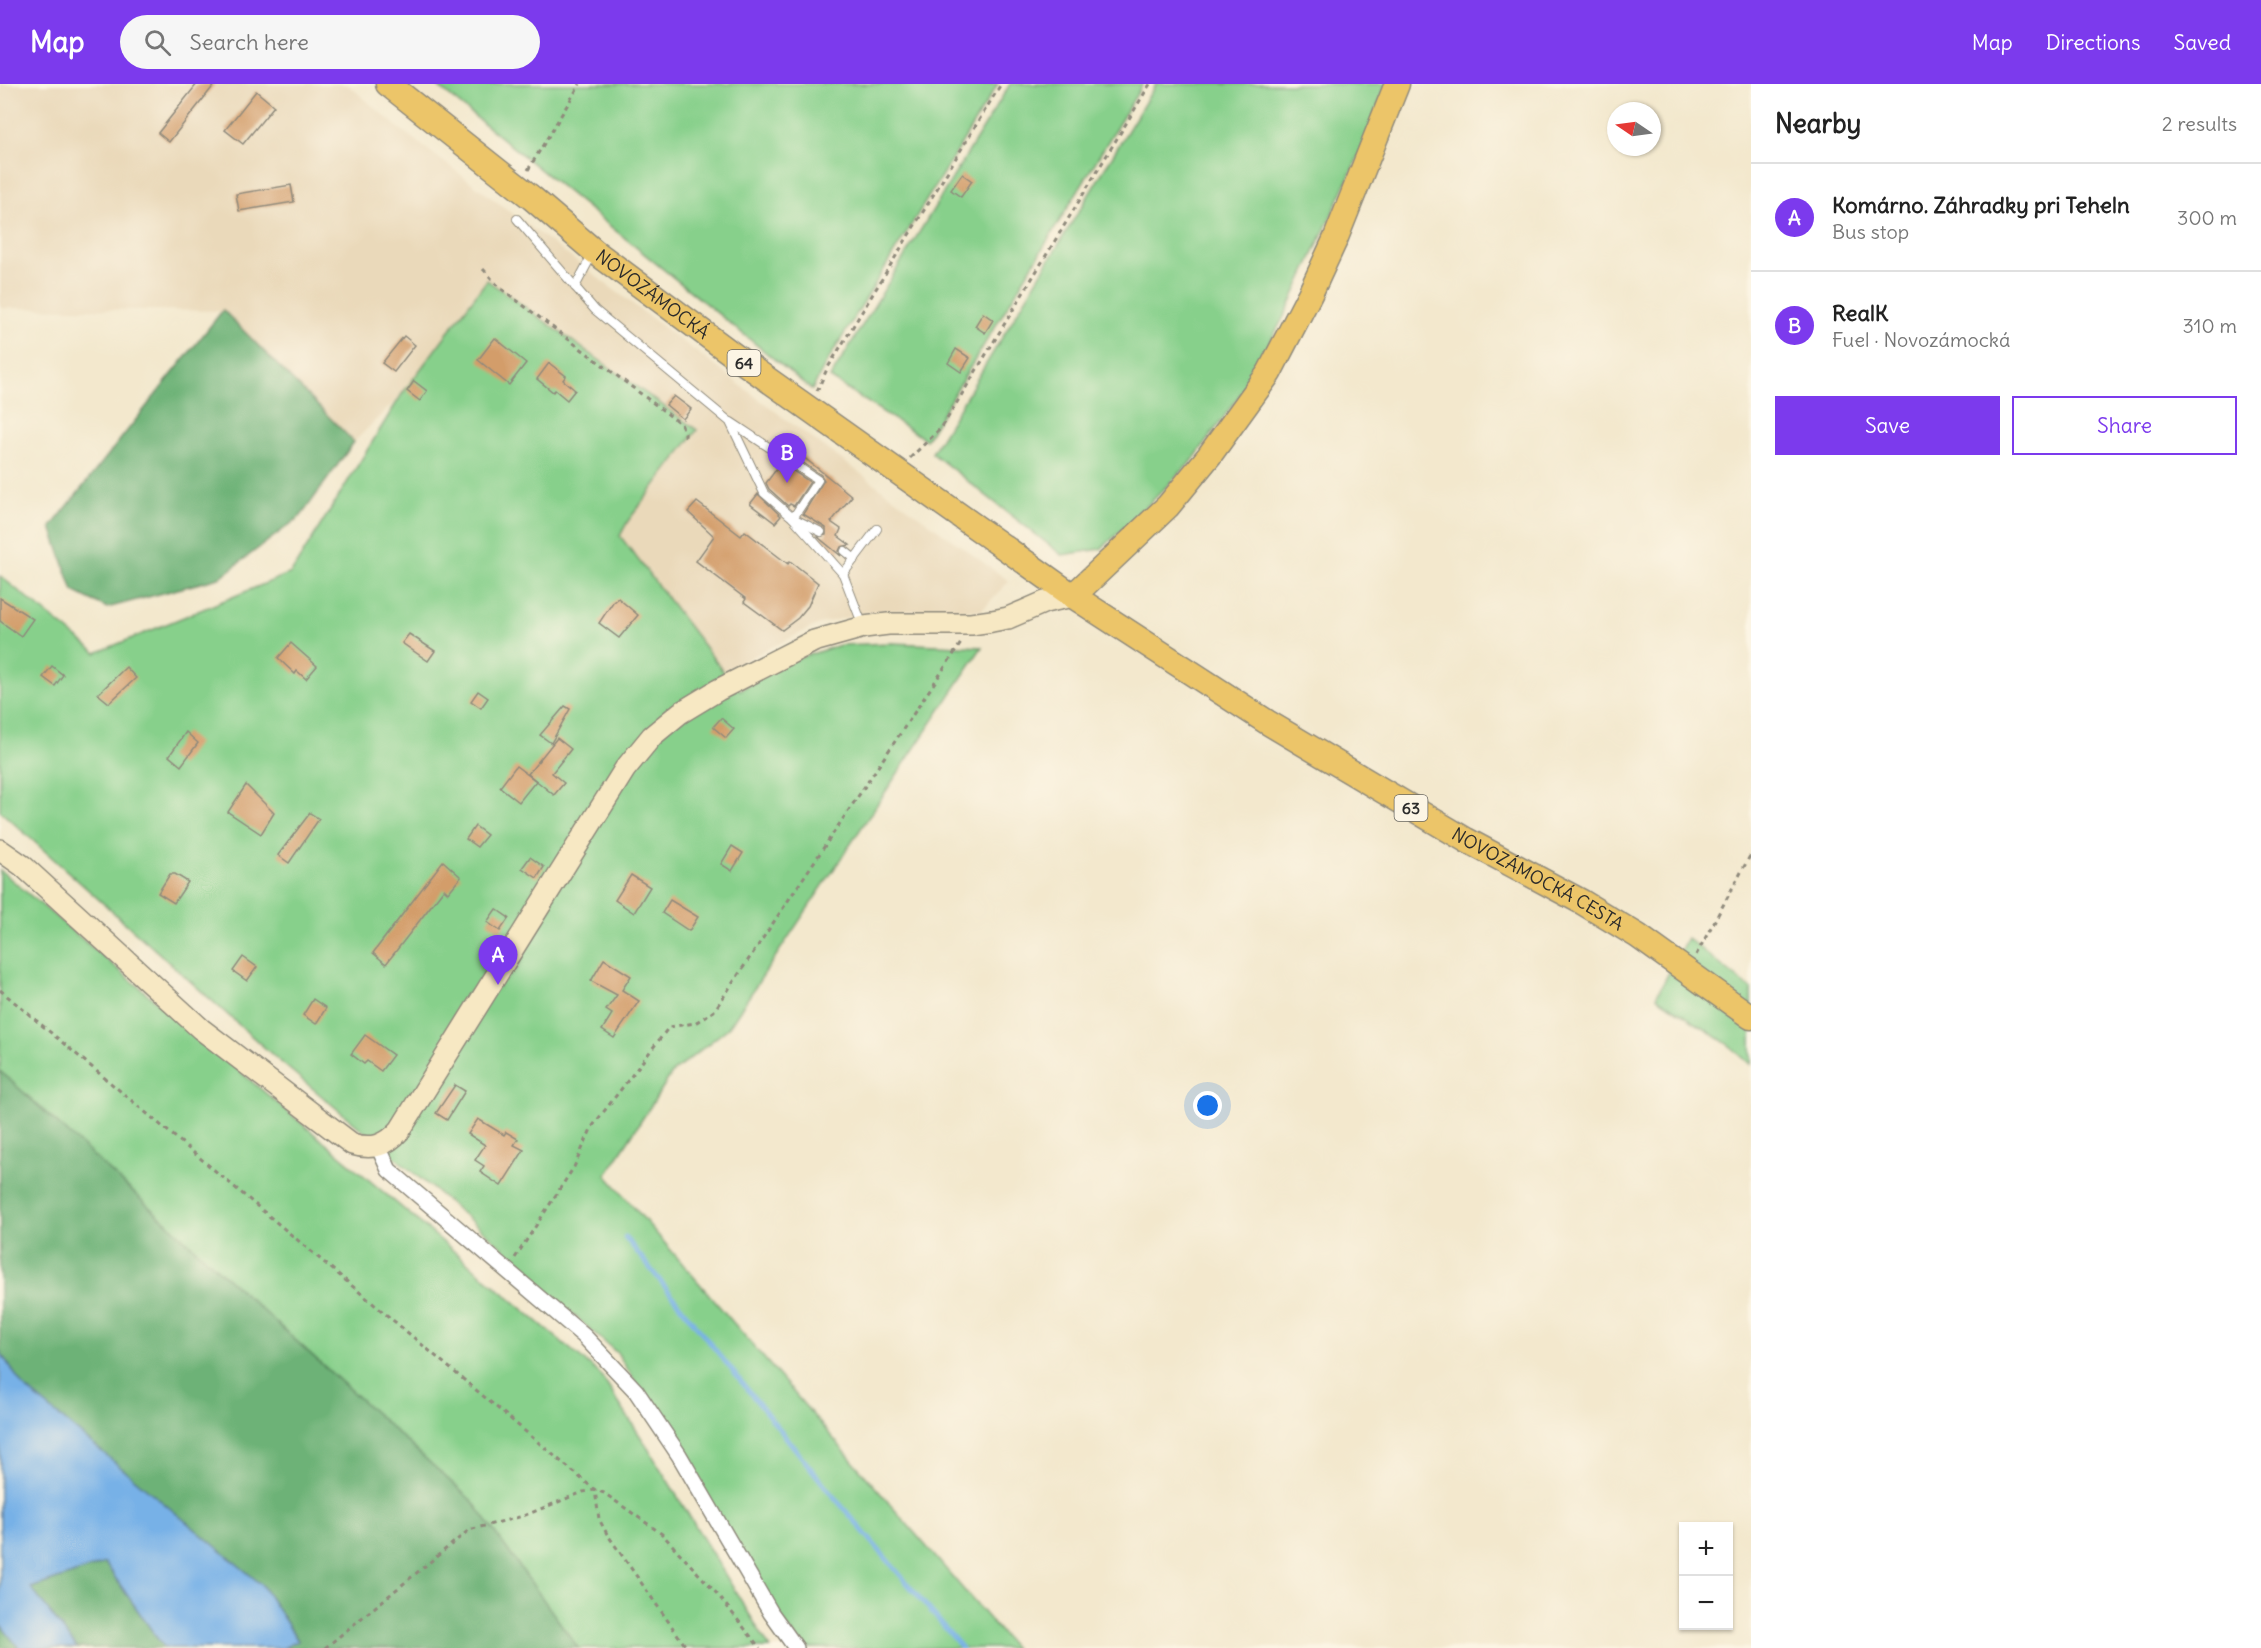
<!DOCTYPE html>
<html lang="en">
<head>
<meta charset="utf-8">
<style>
	:root { --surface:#fff; --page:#f6f6f6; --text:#222; --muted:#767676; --line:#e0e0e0; --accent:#7c3aed }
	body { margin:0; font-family:Delius,sans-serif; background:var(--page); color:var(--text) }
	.controls { position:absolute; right:18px; bottom:18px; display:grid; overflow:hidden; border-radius:0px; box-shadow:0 2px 4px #0004 }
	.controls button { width:54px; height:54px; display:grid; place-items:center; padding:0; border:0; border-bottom:2px solid var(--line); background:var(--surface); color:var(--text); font:30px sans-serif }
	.compass { position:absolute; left:1607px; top:18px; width:54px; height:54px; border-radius:50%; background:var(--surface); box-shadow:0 2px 4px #0004; rotate:283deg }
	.you { position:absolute; left:1208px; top:1022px; width:21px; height:21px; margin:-15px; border:4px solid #fff; border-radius:50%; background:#1a73e8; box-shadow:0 0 0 9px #1a73e833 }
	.badge { display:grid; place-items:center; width:39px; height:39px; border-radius:50%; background:var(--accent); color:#fff; font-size:20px; font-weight:700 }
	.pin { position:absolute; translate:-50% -50px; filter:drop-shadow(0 2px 3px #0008) }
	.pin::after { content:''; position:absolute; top:32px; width:21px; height:18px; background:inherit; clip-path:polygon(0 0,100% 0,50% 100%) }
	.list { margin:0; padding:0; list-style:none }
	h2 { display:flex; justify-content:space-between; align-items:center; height:78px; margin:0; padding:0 24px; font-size:26px }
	h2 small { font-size:20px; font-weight:400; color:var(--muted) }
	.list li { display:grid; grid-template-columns:39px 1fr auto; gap:18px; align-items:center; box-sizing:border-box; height:108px; padding:0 24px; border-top:2px solid var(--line) }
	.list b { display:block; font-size:22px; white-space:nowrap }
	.list p { margin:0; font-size:20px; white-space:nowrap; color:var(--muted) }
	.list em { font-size:20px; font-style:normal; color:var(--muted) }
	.actions { display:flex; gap:12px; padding:18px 24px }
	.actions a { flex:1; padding:14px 0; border:2px solid var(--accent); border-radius:0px; text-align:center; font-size:21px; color:var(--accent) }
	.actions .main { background:var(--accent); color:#fff }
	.icon { flex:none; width:33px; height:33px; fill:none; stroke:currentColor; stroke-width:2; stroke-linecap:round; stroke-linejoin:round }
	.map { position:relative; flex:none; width:1751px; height:1564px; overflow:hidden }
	header { display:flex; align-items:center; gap:36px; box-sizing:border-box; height:84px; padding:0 30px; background:var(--accent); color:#fff }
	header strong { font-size:28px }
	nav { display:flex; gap:33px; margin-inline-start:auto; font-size:21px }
	.search { width:420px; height:54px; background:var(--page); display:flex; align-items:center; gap:15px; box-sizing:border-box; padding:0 21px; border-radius:33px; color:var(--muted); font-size:22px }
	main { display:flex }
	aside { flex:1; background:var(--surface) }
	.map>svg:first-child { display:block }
</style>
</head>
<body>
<header>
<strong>Map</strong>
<div class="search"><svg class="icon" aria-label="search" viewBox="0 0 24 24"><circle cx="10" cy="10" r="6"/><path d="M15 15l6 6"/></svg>Search here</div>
<nav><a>Map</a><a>Directions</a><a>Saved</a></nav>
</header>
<main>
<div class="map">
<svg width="1751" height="1564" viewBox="0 0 1751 1564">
	<rect width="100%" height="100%" fill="#fcf5e5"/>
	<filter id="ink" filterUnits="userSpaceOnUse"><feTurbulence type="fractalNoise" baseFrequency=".0167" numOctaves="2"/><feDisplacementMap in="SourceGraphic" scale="12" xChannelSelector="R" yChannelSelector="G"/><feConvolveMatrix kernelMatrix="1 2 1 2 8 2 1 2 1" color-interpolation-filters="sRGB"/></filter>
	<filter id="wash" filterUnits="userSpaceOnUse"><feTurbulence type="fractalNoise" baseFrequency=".008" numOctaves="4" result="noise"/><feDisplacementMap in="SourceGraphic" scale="24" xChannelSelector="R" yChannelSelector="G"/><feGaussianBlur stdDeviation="1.35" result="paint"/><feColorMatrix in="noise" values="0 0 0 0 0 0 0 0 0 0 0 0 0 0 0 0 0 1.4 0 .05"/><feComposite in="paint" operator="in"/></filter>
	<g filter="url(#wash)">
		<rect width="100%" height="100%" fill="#f3e8cd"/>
		<polygon fill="#ead9ba" points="0,0 347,0 395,41 788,337 1009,497 982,526 872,527 819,540 723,587 620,452 628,437 487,197 402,310 354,358 223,227 0,224"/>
		<g fill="#87d08b" stroke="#597e5b" stroke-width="1.5">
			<polygon points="435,0 998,0 825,281 812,306"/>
			<polygon points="1010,0 1143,0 926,356 830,294"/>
			<polygon points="1156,0 1386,0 1361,67 1286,229 1244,305 1193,376 1142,427 1101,465 1062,471 932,369"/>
			<polygon points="487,196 697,346 628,437 620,452 723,587 740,606 789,577 840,561 892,559 982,563 728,944 672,989 606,1091 1014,1564 806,1564 788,1545 618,1270 539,1200 500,1161 276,974 0,727 0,492 96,569 291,489 402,310"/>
			<polygon points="0,786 600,1290 646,1361 770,1564 578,1564 473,1418 0,987"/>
			<polygon points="1687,854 1751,905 1751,981 1729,961 1656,913"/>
		</g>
		<g fill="#6db277" stroke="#4c6e51" stroke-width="1.5">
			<polygon points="223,226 354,358 301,432 219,494 107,524 73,507 51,443"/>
			<polygon points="0,987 473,1418 578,1564 283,1564 298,1556 262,1501 23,1302 0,1268"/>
			<polygon points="105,1479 164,1564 77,1564 31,1504"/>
			<polygon points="0,1540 19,1564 0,1564"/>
		</g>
		<polygon fill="#77b1e7" stroke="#516e89" stroke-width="1.5" points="0,1268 23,1302 262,1501 298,1557 283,1564 164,1564 105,1479 31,1504 77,1564 19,1564 0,1540"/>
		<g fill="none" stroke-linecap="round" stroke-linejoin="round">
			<polyline stroke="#77b1e7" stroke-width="4.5" points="625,1153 829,1407 962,1564"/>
		</g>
		<g id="blocks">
			<g fill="#d39d6a">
				<polygon points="197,0 215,0 169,58 158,49"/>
				<polygon points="256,7 274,22 243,60 225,46"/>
				<polygon points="962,90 972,97 961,113 951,106"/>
				<polygon points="291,101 294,118 239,127 236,110"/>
				<polygon points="983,229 993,236 985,249 975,242"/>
				<polygon points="404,252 415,261 394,288 382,279"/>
				<polygon points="495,254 526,279 509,301 478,276"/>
				<polygon points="956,265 970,274 961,288 948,279"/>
				<polygon points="549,279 566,292 563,296 575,306 567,316 555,306 553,308 537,295"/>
				<polygon points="414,297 427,307 420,317 407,307"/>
				<polygon points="674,312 691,325 683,335 666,321"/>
				<polygon points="792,364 852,412 831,438 841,445 838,452 850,461 841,463 839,467 841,472 818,453 826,451 826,444 803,430 824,396 821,391 789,369"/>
				<polygon points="781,379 810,398 794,422 790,420 788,422 769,405 766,399"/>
				<polygon points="758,410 781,432 775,439 750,420"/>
				<polygon points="697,418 741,452 745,447 788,480 790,477 818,499 808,522 798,534 782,546 744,518 746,515 696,477 714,452 688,428"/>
				<polygon points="0,514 33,535 21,552 0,537"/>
				<polygon points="618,514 638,531 619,554 599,539 613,518"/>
				<polygon points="409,550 435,567 428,577 402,559"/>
				<polygon points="291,559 317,582 306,595 297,587 295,590 278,574"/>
				<polygon points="52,582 63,591 55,602 43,593"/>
				<polygon points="126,583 136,594 109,619 98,610"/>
				<polygon points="478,607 488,614 481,624 471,617"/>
				<polygon points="565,622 570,625 551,659 540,651"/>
				<polygon points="721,634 734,645 726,654 713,643"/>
				<polygon points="186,648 198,659 181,682 169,672"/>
				<polygon points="557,654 571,665 552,689 564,699 554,711 528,690"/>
				<polygon points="516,682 536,697 519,718 500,703"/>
				<polygon points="246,701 274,729 261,750 228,728"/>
				<polygon points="310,729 319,735 289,779 278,771"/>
				<polygon points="475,742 487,751 477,763 466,755"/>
				<polygon points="732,762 743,769 732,787 721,780"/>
				<polygon points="530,773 544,783 537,794 522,784"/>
				<polygon points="443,777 461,793 448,809 444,805 386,880 373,869"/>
				<polygon points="170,790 175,790 188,798 174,819 158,809"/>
				<polygon points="631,791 650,803 634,829 615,816"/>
				<polygon points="670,816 698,833 689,847 662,829"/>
				<polygon points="496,825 509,834 500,847 487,838"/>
				<polygon points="243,873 257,883 247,897 233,887"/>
				<polygon points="604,875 631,892 622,906 639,917 614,954 602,946 612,930 606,926 617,911 591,897"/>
				<polygon points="313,915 326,924 316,940 303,931"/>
				<polygon points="365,951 393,971 381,987 367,977 364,980 351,970"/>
				<polygon points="455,1001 465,1007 447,1036 436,1029"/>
				<polygon points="478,1035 504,1051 506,1048 518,1055 514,1061 524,1066 501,1102 480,1088 484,1082 475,1076 485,1061 468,1050"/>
			</g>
		</g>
	</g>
	<g filter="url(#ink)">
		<use href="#blocks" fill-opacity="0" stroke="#8f8a7c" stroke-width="1.5"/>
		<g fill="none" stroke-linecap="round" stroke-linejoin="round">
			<g stroke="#8f8a7c" stroke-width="10">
				<g id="lane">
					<polyline points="517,135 595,226 730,338 764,409 793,434 843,490 863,542"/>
					<polyline points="575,203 593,169"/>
					<polyline points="731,338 818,396 793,434 821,448"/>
					<polyline points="845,467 855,475"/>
					<polyline points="843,490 877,445"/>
				</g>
			</g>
			<g stroke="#8f8a7c" stroke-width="18">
				<polyline id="street" points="378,1062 389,1086 584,1252 636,1307 679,1371 771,1529 796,1564"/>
			</g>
			<g stroke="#8f8a7c" stroke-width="24">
				<path id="secondary" d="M0,766l23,16 178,163 151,115c20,6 34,2 48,-14l225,-361 27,-33 28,-23 38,-23 96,-49 50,-14 24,-3h83l21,-3 16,-3 37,-16 28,-6"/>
			</g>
			<g stroke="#8f8a7c" stroke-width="27">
				<g id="primary">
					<path id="s1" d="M388,0l144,114 62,53 149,111 330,234 194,126 199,118 116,62 56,34 113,81"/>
					<polyline points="1073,512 1168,422 1209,372 1269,289 1310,210 1335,156 1397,0"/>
				</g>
			</g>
			<g stroke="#8f8a7c" stroke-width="3" stroke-dasharray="4.5 4.5" stroke-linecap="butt">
				<polyline points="528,86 580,0"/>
				<polyline points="483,185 499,203 681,340 685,349 685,355"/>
				<polyline points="817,307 827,285 1001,0"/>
				<polyline points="910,374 942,343 1150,0"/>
				<polyline points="1696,871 1751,770"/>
				<polyline points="0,906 595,1406 599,1435 607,1450 687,1564"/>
				<polyline points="515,1174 574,1083 592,1043 669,943 695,939 714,927 961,559"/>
				<polyline points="325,1564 469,1446 523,1432 583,1408 595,1406 604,1409 662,1450 718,1511 760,1564"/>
			</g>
			<use href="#lane" stroke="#fff" stroke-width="8"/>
			<use href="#street" stroke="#fff" stroke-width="15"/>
			<use href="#secondary" stroke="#f7e8c3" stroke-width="21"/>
			<use href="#primary" stroke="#ecc569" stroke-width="24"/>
		</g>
	</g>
	<g text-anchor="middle" stroke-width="5" stroke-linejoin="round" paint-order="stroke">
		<g fill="#fcf5e5" stroke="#6a6863" stroke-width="1.5">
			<rect x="727.5" y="266" width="33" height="26" rx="4.5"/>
			<rect x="1394.5" y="711" width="33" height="26" rx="4.5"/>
		</g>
		<g font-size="16" font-weight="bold" fill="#2b2b2b">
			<text x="744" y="285">64</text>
			<text x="1411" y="730">63</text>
		</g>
		<g font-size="18" fill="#2b2b2b" stroke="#fcf5e5">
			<text dy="6" stroke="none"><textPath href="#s1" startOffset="338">NOVOZÁMOCKÁ</textPath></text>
			<text dy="6" stroke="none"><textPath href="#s1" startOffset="1400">NOVOZÁMOCKÁ CESTA</textPath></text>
		</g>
	</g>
</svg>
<div class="controls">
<button>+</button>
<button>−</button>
</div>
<svg class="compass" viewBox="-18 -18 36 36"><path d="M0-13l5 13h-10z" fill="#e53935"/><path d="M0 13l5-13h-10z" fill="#767676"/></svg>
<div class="you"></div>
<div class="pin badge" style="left:498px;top:901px">A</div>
<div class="pin badge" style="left:787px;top:399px">B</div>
</div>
<aside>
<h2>Nearby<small>2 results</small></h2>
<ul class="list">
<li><span class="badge">A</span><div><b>Komárno. Záhradky pri Teheln</b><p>Bus stop</p></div><em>300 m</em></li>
<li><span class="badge">B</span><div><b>RealK</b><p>Fuel · Novozámocká</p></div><em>310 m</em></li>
</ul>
<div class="actions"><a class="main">Save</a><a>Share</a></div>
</aside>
</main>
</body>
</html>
